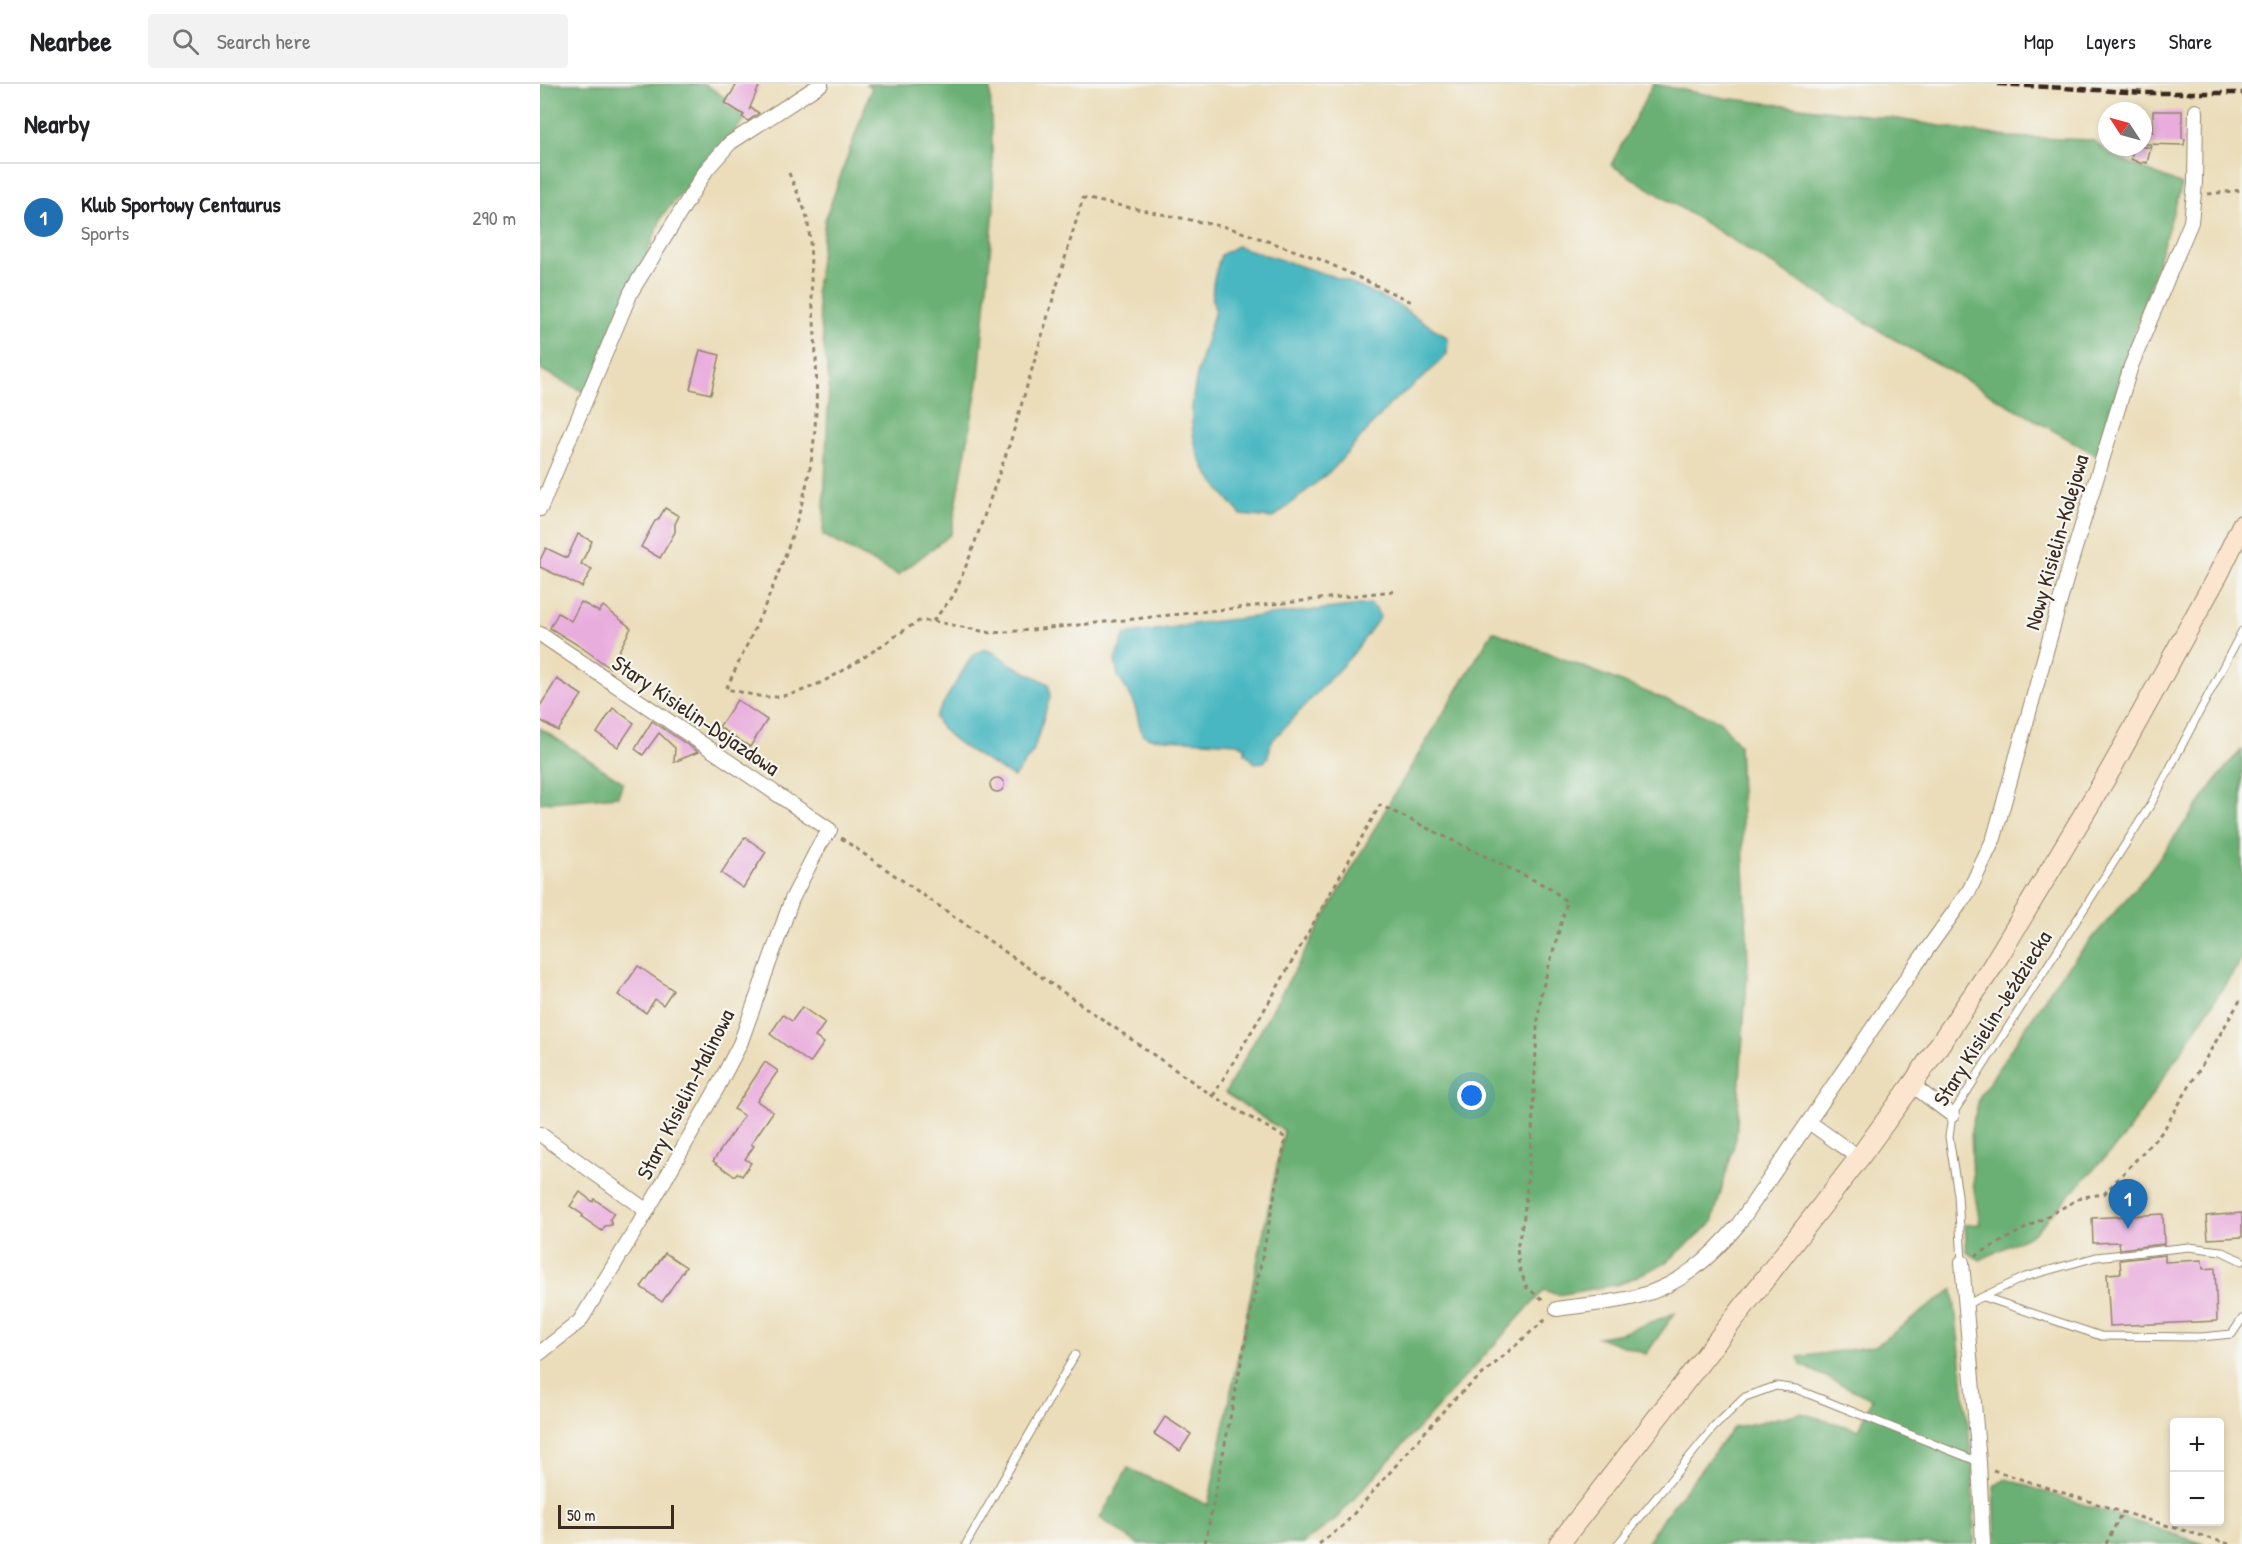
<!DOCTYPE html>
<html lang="en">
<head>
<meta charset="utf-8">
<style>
	:root { --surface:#fff; --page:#f2f2f2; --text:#202124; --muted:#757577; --line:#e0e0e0; --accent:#1f6fb2 }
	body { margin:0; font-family:"Patrick Hand",sans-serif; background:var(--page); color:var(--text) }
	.controls { position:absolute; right:18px; bottom:18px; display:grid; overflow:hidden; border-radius:6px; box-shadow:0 3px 9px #0003 }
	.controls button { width:54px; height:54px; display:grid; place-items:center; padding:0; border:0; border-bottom:2px solid var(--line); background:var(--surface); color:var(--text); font:30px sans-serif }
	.compass { position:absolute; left:1558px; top:18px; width:54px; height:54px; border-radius:50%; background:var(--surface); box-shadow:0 3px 9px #0003; rotate:306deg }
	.scale { position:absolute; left:18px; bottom:15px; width:116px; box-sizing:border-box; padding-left:6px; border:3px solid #3b2a1e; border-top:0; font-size:16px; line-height:21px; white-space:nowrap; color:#3b2a1e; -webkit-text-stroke:4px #f6f6f2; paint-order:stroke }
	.you { position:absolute; left:932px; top:1012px; width:21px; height:21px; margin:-15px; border:4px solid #fff; border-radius:50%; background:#1a73e8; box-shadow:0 0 0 9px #1a73e833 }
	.badge { display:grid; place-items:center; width:39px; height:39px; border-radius:50%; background:var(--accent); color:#fff; font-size:20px; font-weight:700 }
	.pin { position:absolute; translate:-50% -50px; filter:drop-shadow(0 2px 3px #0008) }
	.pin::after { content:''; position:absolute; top:32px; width:21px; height:18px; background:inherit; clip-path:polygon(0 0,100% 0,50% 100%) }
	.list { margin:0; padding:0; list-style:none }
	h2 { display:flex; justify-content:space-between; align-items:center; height:78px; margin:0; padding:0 24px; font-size:26px }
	h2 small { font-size:20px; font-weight:400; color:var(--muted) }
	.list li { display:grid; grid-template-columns:39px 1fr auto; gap:18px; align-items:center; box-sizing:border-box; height:108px; padding:0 24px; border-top:2px solid var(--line) }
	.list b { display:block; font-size:22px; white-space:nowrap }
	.list p { margin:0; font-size:20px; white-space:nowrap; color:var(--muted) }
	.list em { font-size:20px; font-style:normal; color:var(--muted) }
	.icon { flex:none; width:33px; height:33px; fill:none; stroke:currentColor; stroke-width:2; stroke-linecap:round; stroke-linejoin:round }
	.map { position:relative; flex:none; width:1702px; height:1460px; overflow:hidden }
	header { display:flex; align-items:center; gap:36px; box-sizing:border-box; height:84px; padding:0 30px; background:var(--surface); border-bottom:2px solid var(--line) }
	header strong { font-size:28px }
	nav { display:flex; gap:33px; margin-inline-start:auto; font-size:21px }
	.search { width:420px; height:54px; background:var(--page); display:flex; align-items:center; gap:15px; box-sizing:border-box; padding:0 21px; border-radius:6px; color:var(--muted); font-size:22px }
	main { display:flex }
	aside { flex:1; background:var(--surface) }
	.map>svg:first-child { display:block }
</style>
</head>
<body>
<header>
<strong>Nearbee</strong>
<div class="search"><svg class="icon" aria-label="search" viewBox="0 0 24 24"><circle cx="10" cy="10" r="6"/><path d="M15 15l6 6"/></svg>Search here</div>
<nav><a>Map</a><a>Layers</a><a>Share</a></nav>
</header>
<main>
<aside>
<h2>Nearby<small></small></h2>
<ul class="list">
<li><span class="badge">1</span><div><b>Klub Sportowy Centaurus</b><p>Sports</p></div><em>290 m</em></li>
</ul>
</aside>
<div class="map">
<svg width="1702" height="1460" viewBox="0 0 1702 1460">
	<rect width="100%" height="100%" fill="#f6f6f2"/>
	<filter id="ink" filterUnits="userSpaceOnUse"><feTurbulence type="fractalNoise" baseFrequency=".0167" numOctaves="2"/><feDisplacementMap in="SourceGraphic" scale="12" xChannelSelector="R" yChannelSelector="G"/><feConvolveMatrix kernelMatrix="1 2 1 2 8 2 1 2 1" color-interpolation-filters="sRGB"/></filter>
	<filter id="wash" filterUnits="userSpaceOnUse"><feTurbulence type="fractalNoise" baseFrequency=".008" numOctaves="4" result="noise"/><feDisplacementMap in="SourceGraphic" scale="24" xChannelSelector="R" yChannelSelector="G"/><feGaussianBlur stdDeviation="1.35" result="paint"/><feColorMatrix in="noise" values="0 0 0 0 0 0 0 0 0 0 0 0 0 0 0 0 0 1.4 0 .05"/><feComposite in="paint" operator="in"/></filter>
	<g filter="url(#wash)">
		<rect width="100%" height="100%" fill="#ebddb9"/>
		<g fill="#6ab075" stroke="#526d4a" stroke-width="1.5">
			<polygon points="0,0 165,0 209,30 122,132 51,312 0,285"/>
			<polygon points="325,0 450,0 454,124 439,293 411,450 358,491 283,451 289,298 276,206 285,136 332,3"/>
			<polygon points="1113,0 1185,14 1358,35 1467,53 1552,56 1573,72 1642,101 1556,371 1345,250 1071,81"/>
			<polygon points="953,547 1180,637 1199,661 1208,878 1196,1054 1172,1139 1127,1178 1080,1200 1018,1211 1004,1206 794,1437 762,1460 598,1460 560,1434 588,1384 668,1421 744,1047 685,1009 851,716"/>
			<polygon points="0,644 83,698 78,712 0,719"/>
			<polygon points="1702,666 1702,875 1585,1052 1494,1149 1440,1176 1427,1168 1425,1141 1440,1140 1433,1099 1431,1045 1440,1012 1519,893 1606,792 1689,679"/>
			<polygon points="1413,1205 1433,1387 1434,1460 1106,1460 1121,1437 1193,1344 1261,1329 1319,1346 1332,1315 1261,1281 1258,1273 1335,1262"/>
			<polygon points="1135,1229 1106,1270 1058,1253 1082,1249"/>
			<polygon points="1466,1395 1664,1460 1456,1460 1454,1402"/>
		</g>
		<g fill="#48b7c1" stroke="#427070" stroke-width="1.5">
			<path d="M697,162l107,34 54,25 50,33 -1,16 -22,22 -34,27 -58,66 -60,49 -32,-3c-13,-16 -30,-33 -39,-52 -24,-49 0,-104 13,-153 -6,-19 0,-37 6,-55z"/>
			<polygon points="830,520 836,525 840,533 813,570 731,658 728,673 724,678 715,679 705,669 705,663 698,659 610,654 602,650 593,616 578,592 575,576 585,551 659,539"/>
			<path d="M444,565l11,4 17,12 37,19 1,13 -17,55 -19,25c-23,-14 -69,-36 -79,-60l37,-61z"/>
		</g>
		<g id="blocks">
			<g fill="#e9addd">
				<polygon points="197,0 220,0 209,26 211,24 219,29 208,37 202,33 204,31 185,19"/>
				<polygon points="1613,27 1642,27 1642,54 1645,55 1644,61 1603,60 1603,46 1613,48"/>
				<polygon points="1594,63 1611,63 1607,79 1603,78 1602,80 1591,75"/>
				<polygon points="160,266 180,271 171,310 150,305"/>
				<polygon points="125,424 139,432 135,440 135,448 120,474 101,463 115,437 118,436"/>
				<polygon points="38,450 52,457 41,480 52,485 42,503 0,483 0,476 6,464 27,474"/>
				<polygon points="41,518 59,528 63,522 91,544 70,584 41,563 10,544 18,529 31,537"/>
				<polygon points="17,595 42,611 18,647 0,636 0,622"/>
				<polygon points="197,616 227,636 210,663 179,643"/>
				<polygon points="73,624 94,639 78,663 57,649"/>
				<polygon points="112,637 158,668 134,678 135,664 119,649 103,671 95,665"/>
				<circle cx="457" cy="701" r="7"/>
				<polygon points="205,753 226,768 203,804 181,789"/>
				<polygon points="98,882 133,906 123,921 115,915 106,929 78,911"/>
				<polygon points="262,923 285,939 275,953 284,959 270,979 230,950 243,931 252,937"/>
				<polygon points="225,978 238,987 217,1017 233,1028 211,1060 214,1062 205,1075 211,1079 202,1092 197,1089 194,1092 173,1077 204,1032 194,1025"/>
				<polygon points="40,1108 53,1118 54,1115 74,1129 70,1135 72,1141 65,1142 62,1147 42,1133 43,1131 30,1122"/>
				<polygon points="1702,1129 1702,1153 1668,1155 1666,1132"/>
				<polygon points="1623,1130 1624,1160 1580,1165 1579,1158 1553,1159 1552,1134"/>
				<polygon points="125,1169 146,1183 122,1218 101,1203"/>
				<polygon points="1625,1171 1625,1178 1662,1176 1663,1185 1675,1184 1677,1237 1570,1242 1567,1190 1581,1189 1580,1176"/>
				<polygon points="625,1333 651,1350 640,1367 614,1350"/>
			</g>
		</g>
	</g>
	<g filter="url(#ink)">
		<use href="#blocks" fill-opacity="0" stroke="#93846c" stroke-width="1.5"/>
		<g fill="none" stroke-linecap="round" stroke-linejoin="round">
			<g stroke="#93846c" stroke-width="9">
				<g id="lane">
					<polyline points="1422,1178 1418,1111 1409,1053 1412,1031 1611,720 1702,547"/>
					<polyline points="1444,1213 1561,1252 1661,1253 1692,1250 1702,1235"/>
					<polyline points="1425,1221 1485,1193 1556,1173 1649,1163 1681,1167 1702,1177"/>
					<polyline points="426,1460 535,1271"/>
					<polyline points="1078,1460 1174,1343 1205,1313 1236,1302 1256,1305 1439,1378"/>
				</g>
			</g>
			<g stroke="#93846c" stroke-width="16">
				<g id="street">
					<polyline points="0,425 91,208 167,85 190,59 281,0"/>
					<polyline points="0,550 290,746 280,760 252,815 200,960 176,1006 107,1127 40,1237 0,1269"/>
					<polyline points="1372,1001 1412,1031"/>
					<polyline points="1269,1038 1319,1074"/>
					<polyline points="0,1050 107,1127"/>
					<polyline points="1422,1178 1439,1378 1443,1460"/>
					<path d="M1017,1225c27,-4 56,-6 82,-13 42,-11 72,-39 99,-71l175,-256 56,-78 25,-53 78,-280 59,-192 60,-144 4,-39 1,-72"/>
				</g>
			</g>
			<g stroke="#93846c" stroke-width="22">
				<polyline id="secondary" points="1019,1460 1319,1074 1372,1001 1452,883 1571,685 1679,489 1702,441"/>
			</g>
			<g stroke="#93846c" stroke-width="3" stroke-dasharray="4.5 4.5" stroke-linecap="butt">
				<path d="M249,89c6,16 17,35 19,51 4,24 2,49 4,73 5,55 8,122 -3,176 -15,74 -50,148 -83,216 13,2 27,7 41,8 48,2 110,-51 152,-76h14l58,12 40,-3 364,-39"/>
				<polyline points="1668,110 1702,106"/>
				<polyline points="393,537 414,511 430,472 470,359 543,114 690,144 779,175 874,219"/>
				<polyline points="301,754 673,1012 746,1054 665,1460"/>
				<polyline points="673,1012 732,913 840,721 1010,804 1027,818 1001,910 997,944 992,1049 984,1132 977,1164 979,1183 987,1204 1005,1217"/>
				<polyline points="1435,1172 1542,1113 1564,1110 1623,1047 1702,913"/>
				<polyline points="1453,1386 1582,1428 1689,1460"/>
				<polyline points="779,1460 804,1441 912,1317 1007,1234"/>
				<polyline points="1566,1460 1582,1428"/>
			</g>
			<use href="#lane" stroke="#fff" stroke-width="7"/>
			<use href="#street" stroke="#fff" stroke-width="14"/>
			<use href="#secondary" stroke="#fce5cf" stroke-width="20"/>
			<polyline stroke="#3b2a1e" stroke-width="4.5" stroke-dasharray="9 4.5" stroke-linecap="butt" points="1458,0 1605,9 1702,9"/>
		</g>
	</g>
	<g text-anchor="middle" stroke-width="4.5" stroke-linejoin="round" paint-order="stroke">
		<g font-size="22" fill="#3b2a1e" stroke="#f6f6f2">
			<text transform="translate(1516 458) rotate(-74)" y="8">Nowy Kisielin-Kolejowa</text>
			<text transform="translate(156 631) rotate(34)" y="8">Stary Kisielin-Dojazdowa</text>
			<text transform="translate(1452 934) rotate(-58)" y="8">Stary Kisielin-Jeździecka</text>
			<text transform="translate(145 1010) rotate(-63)" y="8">Stary Kisielin-Malinowa</text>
		</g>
	</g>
</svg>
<div class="controls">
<button>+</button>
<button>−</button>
</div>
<svg class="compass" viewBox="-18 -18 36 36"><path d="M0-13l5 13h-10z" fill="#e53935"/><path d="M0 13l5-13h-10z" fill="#757577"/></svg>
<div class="scale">50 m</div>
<div class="you"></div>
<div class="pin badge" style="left:1588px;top:1145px">1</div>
</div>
</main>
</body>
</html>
